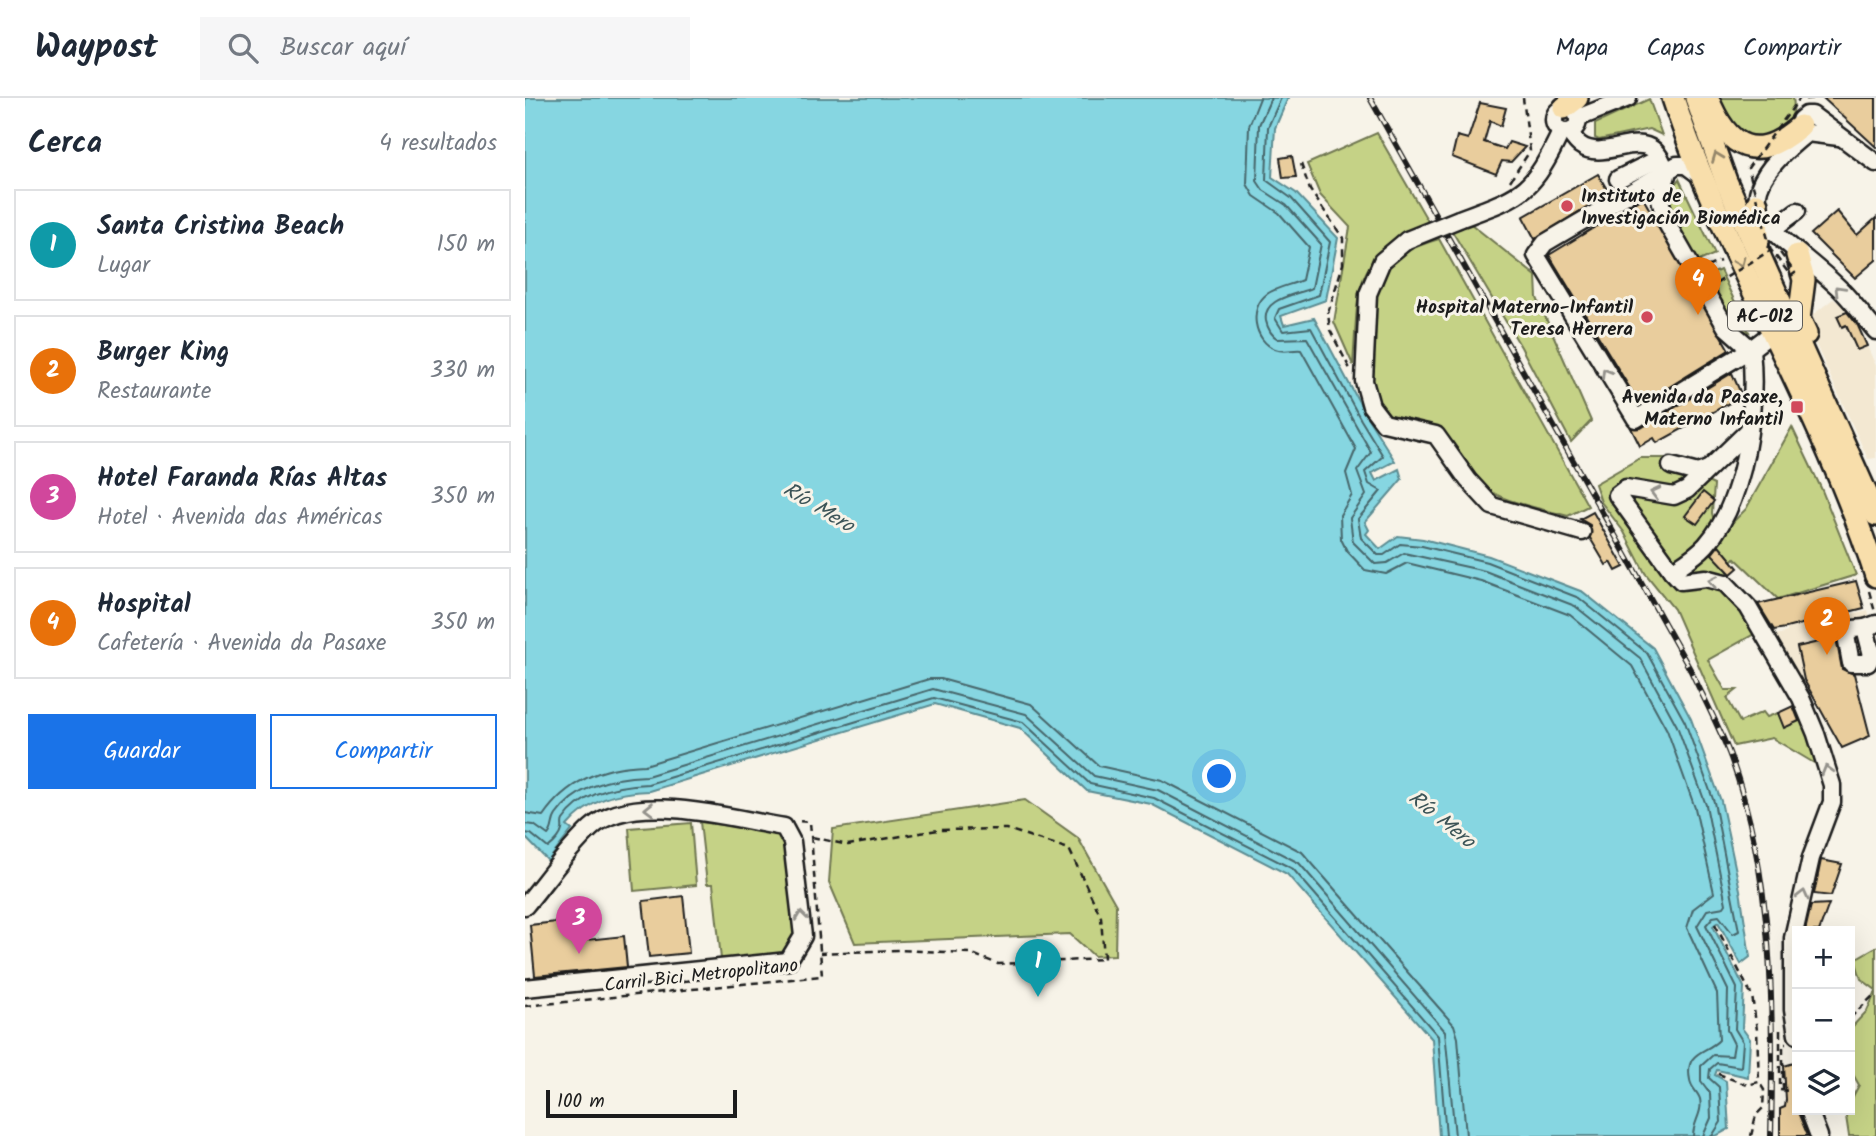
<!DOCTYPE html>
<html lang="es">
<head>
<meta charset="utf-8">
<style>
	:root { --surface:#fff; --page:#f6f6f7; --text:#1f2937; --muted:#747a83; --line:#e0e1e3; --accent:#1a73e8 }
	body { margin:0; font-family:Kalam,sans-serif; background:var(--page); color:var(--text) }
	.controls { position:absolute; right:21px; bottom:21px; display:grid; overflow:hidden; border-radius:0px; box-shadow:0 7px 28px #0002 }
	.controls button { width:63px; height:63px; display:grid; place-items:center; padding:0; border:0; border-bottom:2px solid var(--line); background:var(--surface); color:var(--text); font:35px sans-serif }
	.scale { position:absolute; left:21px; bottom:18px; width:191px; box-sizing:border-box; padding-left:7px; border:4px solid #1c1c1c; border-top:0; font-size:19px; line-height:24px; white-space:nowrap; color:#1c1c1c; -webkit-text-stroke:5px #f7f3e8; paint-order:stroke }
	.you { position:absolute; left:695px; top:679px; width:24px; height:24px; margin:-18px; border:5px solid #fff; border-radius:50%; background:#1a73e8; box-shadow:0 0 0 10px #1a73e833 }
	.badge { display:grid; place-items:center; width:46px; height:46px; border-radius:50%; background:var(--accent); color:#fff; font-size:23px; font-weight:700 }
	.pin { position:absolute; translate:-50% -58px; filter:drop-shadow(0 2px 4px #0008) }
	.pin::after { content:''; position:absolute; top:37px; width:24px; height:21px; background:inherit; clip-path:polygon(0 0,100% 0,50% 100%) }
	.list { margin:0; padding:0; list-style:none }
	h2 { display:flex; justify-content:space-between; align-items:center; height:91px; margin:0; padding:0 28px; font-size:30px }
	h2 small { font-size:23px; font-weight:400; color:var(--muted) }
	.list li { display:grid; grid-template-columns:46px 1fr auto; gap:21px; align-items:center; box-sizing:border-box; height:112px; margin:0 14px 14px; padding:0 14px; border:2px solid var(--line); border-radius:0px }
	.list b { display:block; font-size:26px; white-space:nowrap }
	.list p { margin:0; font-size:23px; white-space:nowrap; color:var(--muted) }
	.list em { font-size:23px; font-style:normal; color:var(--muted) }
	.actions { display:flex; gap:14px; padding:21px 28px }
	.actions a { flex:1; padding:16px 0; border:2px solid var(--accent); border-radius:0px; text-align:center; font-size:24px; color:var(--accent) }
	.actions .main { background:var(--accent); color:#fff }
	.icon { flex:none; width:38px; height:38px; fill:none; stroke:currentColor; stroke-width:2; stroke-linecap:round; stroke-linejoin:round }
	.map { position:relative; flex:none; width:1351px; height:1038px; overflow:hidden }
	header { display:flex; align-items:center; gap:42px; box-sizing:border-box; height:98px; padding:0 35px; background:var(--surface); border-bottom:2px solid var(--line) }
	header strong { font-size:33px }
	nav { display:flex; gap:38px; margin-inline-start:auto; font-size:24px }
	.search { width:490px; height:63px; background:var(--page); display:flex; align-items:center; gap:18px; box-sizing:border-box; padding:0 24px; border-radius:0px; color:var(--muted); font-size:26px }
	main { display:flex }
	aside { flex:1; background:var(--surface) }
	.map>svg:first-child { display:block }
</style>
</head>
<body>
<header>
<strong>Waypost</strong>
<div class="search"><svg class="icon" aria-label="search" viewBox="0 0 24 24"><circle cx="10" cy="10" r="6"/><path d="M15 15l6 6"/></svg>Buscar aquí</div>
<nav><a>Mapa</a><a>Capas</a><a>Compartir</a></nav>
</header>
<main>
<aside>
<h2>Cerca<small>4 resultados</small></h2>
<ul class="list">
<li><span class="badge" style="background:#0f9aa8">1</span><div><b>Santa Cristina Beach</b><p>Lugar</p></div><em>150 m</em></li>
<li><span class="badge" style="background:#e8710a">2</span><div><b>Burger King</b><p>Restaurante</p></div><em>330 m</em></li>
<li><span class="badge" style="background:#d1479c">3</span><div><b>Hotel Faranda Rías Altas</b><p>Hotel · Avenida das Américas</p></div><em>350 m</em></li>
<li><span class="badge" style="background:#e8710a">4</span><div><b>Hospital</b><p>Cafetería · Avenida da Pasaxe</p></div><em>350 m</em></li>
</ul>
<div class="actions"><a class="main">Guardar</a><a>Compartir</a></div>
</aside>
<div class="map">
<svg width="1351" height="1038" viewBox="0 0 1351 1038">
	<rect width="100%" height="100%" fill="#f7f3e8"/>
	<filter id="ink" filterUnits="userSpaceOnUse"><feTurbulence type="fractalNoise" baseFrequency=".0143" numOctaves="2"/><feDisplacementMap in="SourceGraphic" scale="14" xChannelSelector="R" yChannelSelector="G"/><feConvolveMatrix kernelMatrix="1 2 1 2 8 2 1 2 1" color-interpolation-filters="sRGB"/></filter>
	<g filter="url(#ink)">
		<g fill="#f3e8d2">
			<polygon points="1308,201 1326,212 1351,268 1351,360 1343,361 1280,223"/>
			<polygon points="1343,512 1351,545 1351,571 1272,584 1244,539 1262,534 1262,531 1268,529"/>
		</g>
		<g fill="#c5d286" stroke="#707751" stroke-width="2">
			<path d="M1194,0h74c3,15 -3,24 -12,36 -37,6 -49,0 -62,-36z"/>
			<polygon points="1124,1 1137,37 1124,31 1074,42 1070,40 1070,26"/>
			<path d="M852,35l52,90c-79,36 -70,63 -76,142l-19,-43 16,-95 -30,-32 -13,-31z"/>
			<polygon points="1154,81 1190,156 1172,164 1144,114 1142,97"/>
			<polygon points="946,126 1011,178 1012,200 1066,323 1046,344 996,249 927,133"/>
			<path d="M914,141l149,267 -20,10c-27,-8 -68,-13 -89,-33 -15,-15 -22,-39 -38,-52 -18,-15 -48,-5 -62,-25 -14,-19 -8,-117 6,-136 14,-18 34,-25 54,-31z"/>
			<polygon points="1195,172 1224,234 1210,230 1180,179"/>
			<polygon points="1267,329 1296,390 1331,477 1253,501 1210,460 1205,465 1200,485 1229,536 1183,562 1200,592 1212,592 1202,600 1215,624 1238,614 1242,619 1253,615 1260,629 1279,621 1295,663 1289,665 1247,640 1209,648 1149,511 1120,475 1099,434 1076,404 1070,386 1115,360 1145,360 1169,378 1189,387 1187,415 1193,439 1221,411"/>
			<polygon points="500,702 553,740 591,807 590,857 569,858 545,836 330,845 304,784 308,731"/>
			<polygon points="175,724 249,734 259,742 264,755 272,841 260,855 196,861 188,786 182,786"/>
			<polygon points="166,725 171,787 109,793 104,730"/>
			<polygon points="1351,849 1351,892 1336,881 1330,861"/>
			<polygon points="1351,893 1351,1038 1324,1038 1320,1012 1325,1012 1325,1004 1334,987 1325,971 1325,931 1342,913"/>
		</g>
		<path fill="#86d6e1" stroke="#5c8c92" stroke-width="2" d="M0,0h763l-13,30 -3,49 24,16 42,45 -12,62 -45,16 3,9 30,-7 53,99 28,44 -23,12 4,8 23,-12 3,10 -37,43 4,8 -3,4 14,15 18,-13 25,3 66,17 94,36 70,56 38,71 30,82 19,89 10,67 -9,7 -23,-42 -5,4 31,61 -2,41 8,11 -2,38 -31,-7 -2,5 11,6 3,48 -13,7h-277l-7,-97 -145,-165 -136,-70 -64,-13 -67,-63 -85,-24 -286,87c-33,1 -60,9 -82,35l5,4 -24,31 -23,-24z"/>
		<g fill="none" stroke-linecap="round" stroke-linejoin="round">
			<g stroke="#46666b" stroke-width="2">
				<path d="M735,0l-11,28 -2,58 7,12 25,17 30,34 -7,33c-11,5 -25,7 -35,14 -19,14 -13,47 8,55 9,4 18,0 26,1l55,99 -10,24 6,22 -12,20 1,24 6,12 18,19 21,4 21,-11 74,18 89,34 62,51 35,64 28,78 19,85 -21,16 -6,19 30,65 2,47c-12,13 -35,11 -29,40 1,8 8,12 10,19 3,14 -7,23 -7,37"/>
				<path d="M746,0l-12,27 -2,56 6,9 23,15 35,39 -9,44c-16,7 -50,10 -46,33 2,9 5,14 12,18l29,-1 64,114 -14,19 9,24 -16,23 3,24 22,22 12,-1 17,-10 81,18 90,35 65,52 37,68 29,79 20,99 -2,3 -17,3 -10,16 31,64 -1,40 7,14 -2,12 -19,-1 -12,11v15l9,12 1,25 -8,18"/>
				<polyline points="756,0 743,29 741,82 766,100 805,144 794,197 754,211 750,220 758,233 786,230 836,322 858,358 840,374 844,386 856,393 833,421 836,440 853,457 859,457 875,446 897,448 962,464 1054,500 1122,555 1160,624 1189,704 1214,833 1208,836 1194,818 1188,819 1181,827 1212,890 1210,931 1218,944 1216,969 1192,965 1185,971 1184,980 1194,989 1196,1024 1187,1038"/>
				<path d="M0,715l18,3c24,-35 61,-50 102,-51l284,-86h12l90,25 68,62 63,14 140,72 152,173 4,13 8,98"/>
				<path d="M0,726l9,1 14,10c6,-6 3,-13 8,-20 21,-30 57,-38 91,-39l286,-87 93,25 68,62 64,14 141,73 146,168 10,105"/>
				<path d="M0,735l6,1 17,14c5,-4 13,-12 14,-18 1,-3 -1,-7 1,-10 19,-28 55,-35 85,-36l286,-86 89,24 67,62 64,14 139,71 145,167 8,100"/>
			</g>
		</g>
		<g fill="#e9cd9d" stroke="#1c1c1c" stroke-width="2">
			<polygon points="1298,0 1351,0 1351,49"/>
			<polygon points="955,5 981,10 976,28 965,23 959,44 980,51 984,44 1000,49 986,64 977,63 971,76 927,59 932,38 943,41"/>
			<polygon points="767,58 771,79 758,80 755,60"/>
			<polygon points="1073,76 1084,95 1010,141 998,119"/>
			<polygon points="1118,100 1204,252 1115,307 1024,157"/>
			<polygon points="1312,113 1332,137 1351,120 1351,162 1330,180 1286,136"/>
			<polygon points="1322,214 1333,228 1342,248 1332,252 1321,227 1317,229 1312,218"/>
			<polygon points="1207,275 1217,298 1132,345 1129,340 1115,348 1106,330 1116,330"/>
			<polygon points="1178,394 1189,403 1172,426 1160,418"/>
			<polygon points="1068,414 1099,469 1091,473 1086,464 1081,467 1065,440 1065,427 1055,421"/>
			<polygon points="1194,447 1213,470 1206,476 1187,456"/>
			<polygon points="1331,483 1339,510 1261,530 1249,532 1233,506"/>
			<polygon points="1311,540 1317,571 1329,576 1345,638 1317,650 1279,582 1272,549"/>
			<polygon points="1268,608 1274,623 1259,630 1253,615"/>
			<polygon points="1296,762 1317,766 1306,798 1289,796"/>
			<polygon points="158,798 164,855 124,859 118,803"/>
			<polygon points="1304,806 1294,833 1280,833 1286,807"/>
			<polygon points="58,821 62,842 99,838 102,869 10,878 5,827"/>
			<polygon points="1272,964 1272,1012 1283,1038 1255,1038 1255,1011 1260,1009 1261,1002 1259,968"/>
		</g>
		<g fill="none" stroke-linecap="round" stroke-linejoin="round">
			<g stroke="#1c1c1c" stroke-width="21">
				<g id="minor">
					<circle cx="1041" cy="22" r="12"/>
					<polyline points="1053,20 1103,0"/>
					<path d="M1044,34c3,4 7,10 11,13 29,21 71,-30 87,30l-7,24 6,23 60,105 25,22c6,58 -5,151 -45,196 -10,11 -22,18 -34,26l9,10 25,-3 19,5 23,24 53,91 15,36 16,51v17l-21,56 -18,80v72l4,25"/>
					<polyline points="1280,34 1275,28 1275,22 1281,17 1287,17 1351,65"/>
					<path d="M1314,39l-32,-4c-97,77 -32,94 30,153 14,13 26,30 39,45"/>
					<polyline points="1177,79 1161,67 1152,67 1020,145 1011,157 1111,321 1226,251 1247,235"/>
					<polyline points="1093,81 1135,60"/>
					<path d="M934,121c64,-24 72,-24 102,-87"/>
					<polyline points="1245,133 1272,113"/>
					<polyline points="882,142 857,163 843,196 839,283 846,308 859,325 911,337 943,382 967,408 1057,434"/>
					<polyline points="1146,368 1173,375 1183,371"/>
					<polyline points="1147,473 1092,397 1101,390 1149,398 1162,392 1222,334"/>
					<polyline points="1351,526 1340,530 1347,557 1351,556"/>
					<polyline points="1340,530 1328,531 1321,538 1326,565 1343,565 1347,557"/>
					<path d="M0,808c21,-25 41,-55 66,-78 41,-39 141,-9 193,-1l8,15 11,94 -15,25 -263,27"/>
					<polyline points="1284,1012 1294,1038"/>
				</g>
			</g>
			<g stroke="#1c1c1c" stroke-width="26">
				<g id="major">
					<path d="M1148,0c54,164 150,313 203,478"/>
					<polyline points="1171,0 1201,83 1351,417"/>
					<path d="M1183,1c20,50 49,65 92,27"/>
					<polyline points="1039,10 1052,0"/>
					<polyline points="1232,106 1233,144"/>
					<polyline points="1272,157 1279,182 1274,221 1281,236"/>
				</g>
			</g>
			<g stroke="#1c1c1c" stroke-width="2.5" stroke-dasharray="7 5" stroke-linecap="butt">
				<polyline points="1281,1 1293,0"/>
				<polyline points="776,66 785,92 818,140 818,166 803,215 805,232 825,271"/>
				<polyline points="985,83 1005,53 998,0"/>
				<polyline points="1182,169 1195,163"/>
				<polyline points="1344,493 1350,514"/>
				<polyline points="287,739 323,747 413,732 482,731 544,751 576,819 579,861 473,866 445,855 373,852 295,855"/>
				<polyline points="1190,826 1227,898 1232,932 1234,984 1222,987 1191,975"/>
				<polyline points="0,908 297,878 285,724 272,723"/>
				<polyline points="1325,920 1351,895"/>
				<polyline points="1255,932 1255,992 1272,994"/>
				<polyline points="1258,992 1258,946 1261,946"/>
				<polyline points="1226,1038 1231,1017 1238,1010 1239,992 1234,984"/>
			</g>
			<use href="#minor" stroke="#f7f3e8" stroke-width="16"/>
			<use href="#major" stroke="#f8deab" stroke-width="21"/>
			<g stroke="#1c1c1c" stroke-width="6">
				<path id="rail" d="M845,0l321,573c13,28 29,57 40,87 43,121 43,252 40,378"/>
			</g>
			<use href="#rail" stroke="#f7f3e8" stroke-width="3.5" stroke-dasharray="10" stroke-linecap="butt"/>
			<g stroke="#1c1c1c" stroke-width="21" stroke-linecap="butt">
				<polyline id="minor-bridge" points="882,142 934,121"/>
			</g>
			<g stroke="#1c1c1c" stroke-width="2.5" stroke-dasharray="7 5" stroke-linecap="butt">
				<polyline points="1246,152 1223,70 1275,0"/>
				<polyline points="1177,172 1187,188 1246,152 1266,178 1270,175 1251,149"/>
			</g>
			<use href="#minor-bridge" stroke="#f7f3e8" stroke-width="16"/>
		</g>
		<defs><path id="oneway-chevron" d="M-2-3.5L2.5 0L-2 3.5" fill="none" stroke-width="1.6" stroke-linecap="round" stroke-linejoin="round" transform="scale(1.75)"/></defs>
		<g stroke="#95876b">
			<use href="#oneway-chevron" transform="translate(1192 59) rotate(-111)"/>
			<use href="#oneway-chevron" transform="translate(1215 164) rotate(66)"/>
		</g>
		<g stroke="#94928c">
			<use href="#oneway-chevron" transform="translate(1314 192) rotate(-134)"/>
			<use href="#oneway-chevron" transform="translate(1081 275) rotate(-121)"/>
			<use href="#oneway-chevron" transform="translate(1130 395) rotate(-166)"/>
			<use href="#oneway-chevron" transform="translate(1188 483) rotate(-169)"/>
			<use href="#oneway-chevron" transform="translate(1302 672) rotate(-106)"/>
			<use href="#oneway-chevron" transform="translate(124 711) rotate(179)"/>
			<use href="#oneway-chevron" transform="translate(1278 797) rotate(-76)"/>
			<use href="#oneway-chevron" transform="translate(276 818) rotate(-97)"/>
		</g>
	</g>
	<g fill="#d1495b" stroke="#f7f3e8" stroke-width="2.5">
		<circle cx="1042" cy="108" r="7"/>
		<circle cx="1122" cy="219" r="7"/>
		<rect x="1265" y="302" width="14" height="14" rx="3.5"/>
	</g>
	<g text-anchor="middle" stroke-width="6" stroke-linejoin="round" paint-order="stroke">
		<rect fill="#f7f3e8" stroke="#5e5c59" stroke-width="2" x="1203" y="203.5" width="74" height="29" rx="5"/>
		<g font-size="18" font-weight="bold" fill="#1c1c1c">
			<text x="1240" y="224">AC-012</text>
		</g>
		<g font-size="19" font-weight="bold" fill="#1c1c1c" stroke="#f7f3e8" text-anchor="end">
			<text x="1056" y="104" text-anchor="start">Instituto de<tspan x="1056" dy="22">Investigación Biomédica</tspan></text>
			<text x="1108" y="215">Hospital Materno-Infantil<tspan x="1108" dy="22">Teresa Herrera</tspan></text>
			<text x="1258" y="305">Avenida da Pasaxe,<tspan x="1258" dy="22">Materno Infantil</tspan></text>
		</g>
		<g font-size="19" fill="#1c1c1c" stroke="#f7f3e8">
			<text transform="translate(176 876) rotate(-6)" y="7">Carril Bici Metropolitano</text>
		</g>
		<g font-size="21" font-style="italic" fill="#3c5457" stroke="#f7f3e8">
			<text transform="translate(294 409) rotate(31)" y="7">Río Mero</text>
			<text transform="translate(917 721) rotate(39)" y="7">Río Mero</text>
		</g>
	</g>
</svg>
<div class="controls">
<button>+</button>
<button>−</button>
<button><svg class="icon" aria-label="layers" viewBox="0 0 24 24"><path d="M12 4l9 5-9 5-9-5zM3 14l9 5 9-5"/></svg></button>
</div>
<div class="scale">100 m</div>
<div class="you"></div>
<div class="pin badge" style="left:513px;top:899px;background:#0f9aa8">1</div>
<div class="pin badge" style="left:1302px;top:557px;background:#e8710a">2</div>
<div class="pin badge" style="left:54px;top:856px;background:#d1479c">3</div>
<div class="pin badge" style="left:1173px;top:217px;background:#e8710a">4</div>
</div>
</main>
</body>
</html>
